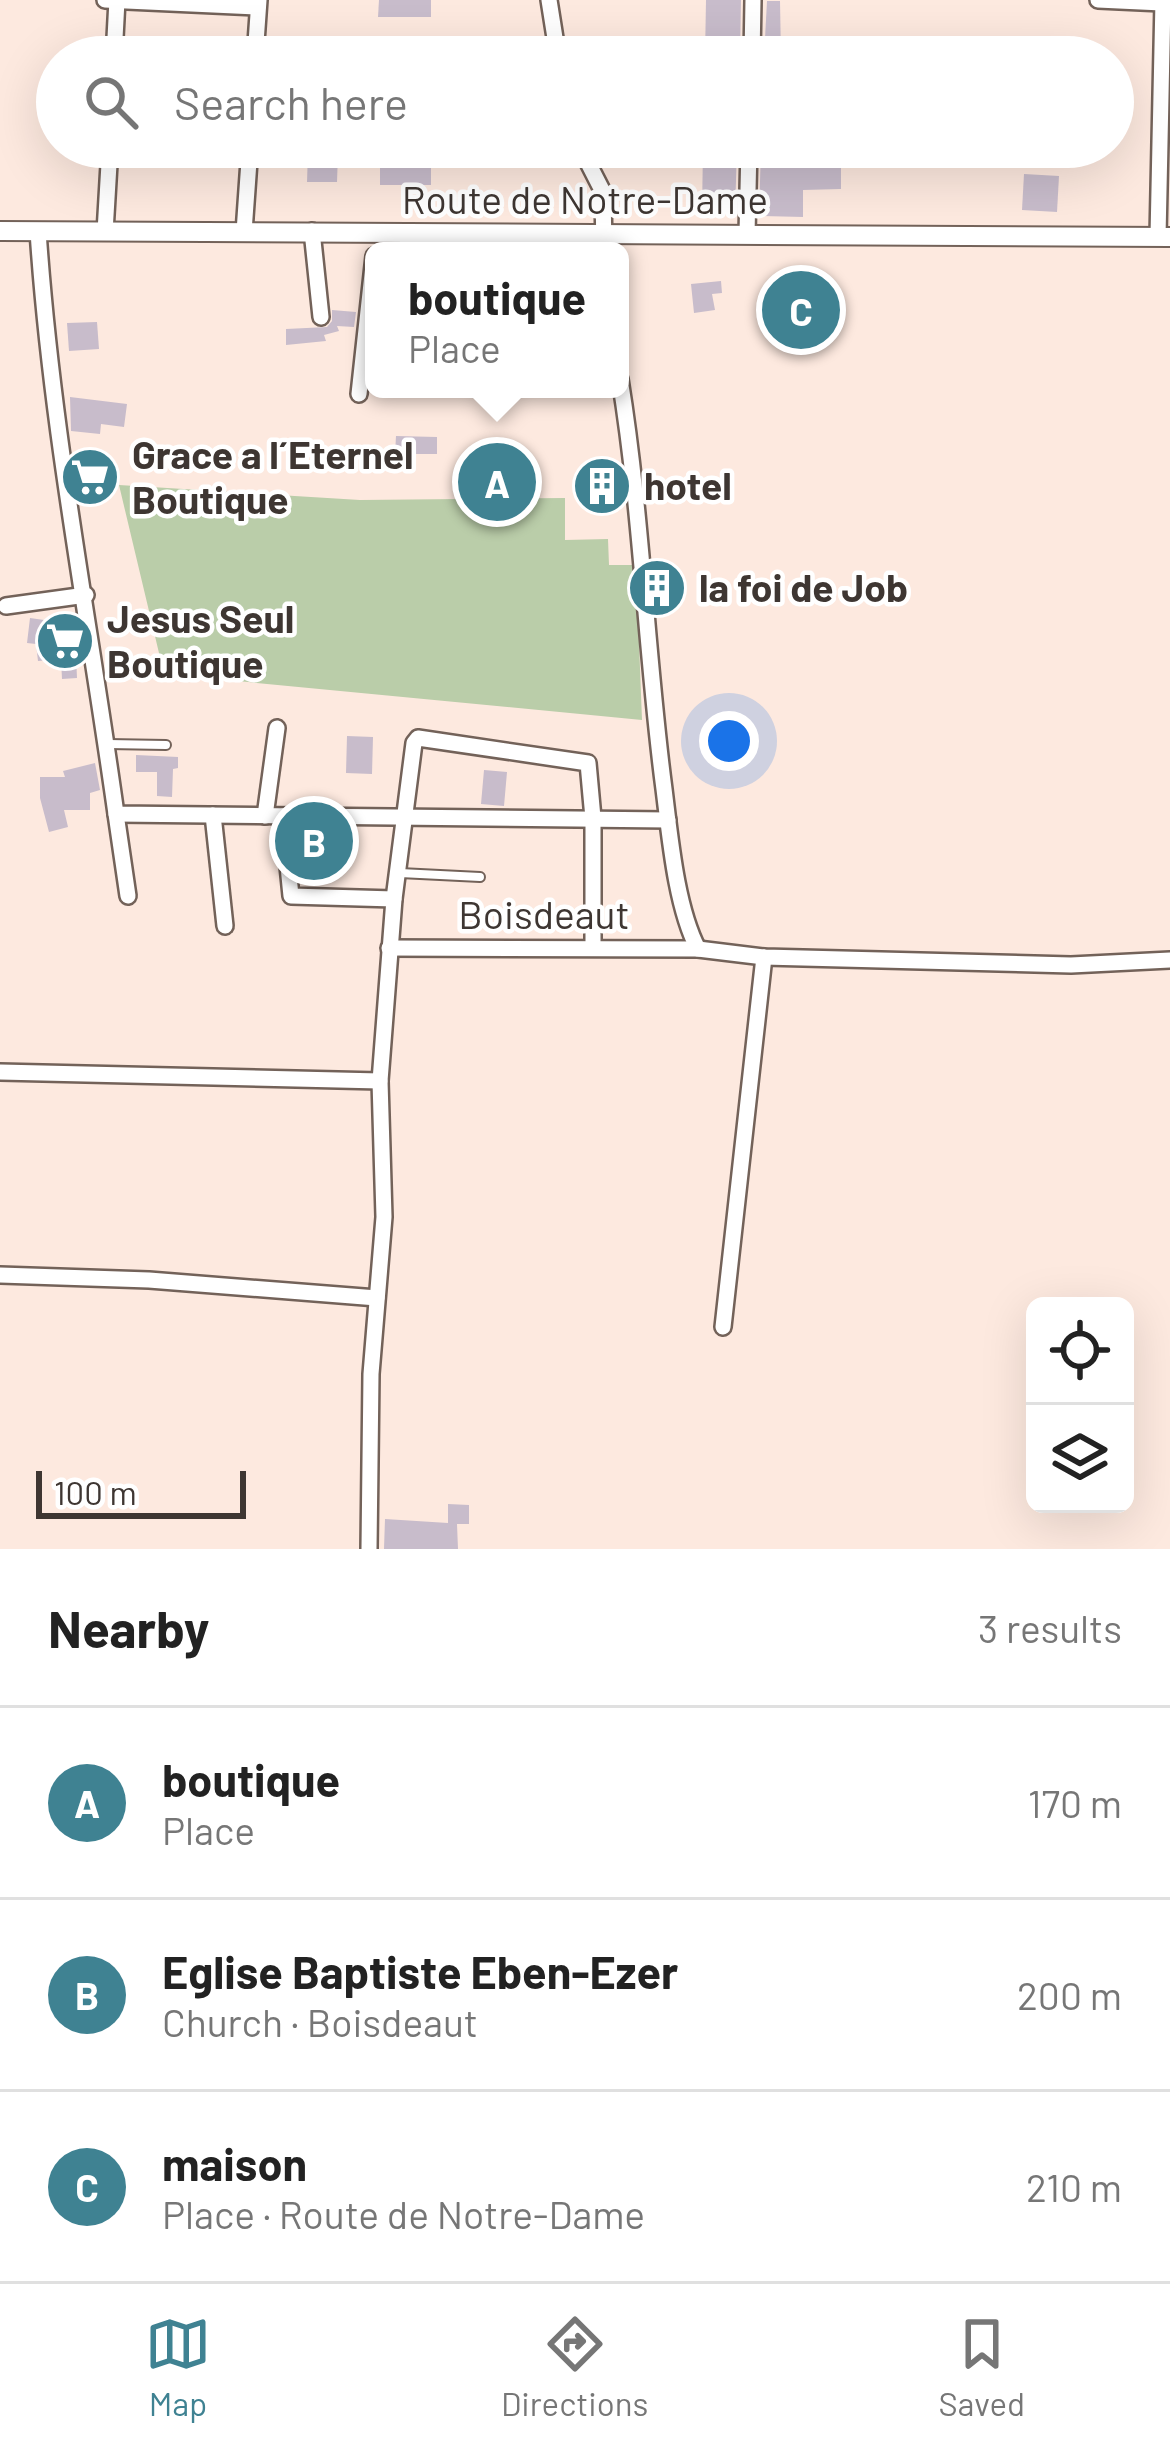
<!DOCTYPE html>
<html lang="en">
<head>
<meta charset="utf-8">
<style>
	:root { --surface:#fff; --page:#f6f6f6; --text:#222; --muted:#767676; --line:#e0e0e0; --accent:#3f8292 }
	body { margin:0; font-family:Barlow,sans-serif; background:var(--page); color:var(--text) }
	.controls { position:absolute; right:36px; bottom:36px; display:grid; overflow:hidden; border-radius:18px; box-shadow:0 12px 48px #0002 }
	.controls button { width:108px; height:108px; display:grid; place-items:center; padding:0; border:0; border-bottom:3px solid var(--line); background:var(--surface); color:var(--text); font:60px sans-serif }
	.scale { position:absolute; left:36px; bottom:30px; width:210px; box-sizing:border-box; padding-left:12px; border:6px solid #3e3632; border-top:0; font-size:33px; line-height:42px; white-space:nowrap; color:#3e3632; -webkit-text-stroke:9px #fff; paint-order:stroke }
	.you { position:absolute; left:729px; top:741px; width:42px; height:42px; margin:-30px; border:9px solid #fff; border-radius:50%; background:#1a73e8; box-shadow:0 0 0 18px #1a73e833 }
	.badge { display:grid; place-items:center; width:78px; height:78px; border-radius:50%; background:var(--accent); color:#fff; font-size:39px; font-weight:700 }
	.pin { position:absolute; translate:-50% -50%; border:6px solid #fff; box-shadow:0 3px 12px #0006 }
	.popup { position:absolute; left:365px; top:242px; width:264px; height:156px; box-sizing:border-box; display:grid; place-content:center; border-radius:18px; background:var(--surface); filter:drop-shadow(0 3px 9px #0005); font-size:39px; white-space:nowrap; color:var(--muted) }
	.popup b { font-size:45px; color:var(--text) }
	.popup::after { content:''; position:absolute; left:50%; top:100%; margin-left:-24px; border:24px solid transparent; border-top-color:var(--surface) }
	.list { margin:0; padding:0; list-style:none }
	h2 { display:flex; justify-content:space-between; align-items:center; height:156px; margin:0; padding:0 48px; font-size:51px }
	h2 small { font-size:39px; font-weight:400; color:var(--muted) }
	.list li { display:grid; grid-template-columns:78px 1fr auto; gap:36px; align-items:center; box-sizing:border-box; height:192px; padding:0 48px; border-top:3px solid var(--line) }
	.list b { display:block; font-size:45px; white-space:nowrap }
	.list p { margin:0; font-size:39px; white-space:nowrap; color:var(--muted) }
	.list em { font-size:39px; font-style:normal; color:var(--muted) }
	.icon { flex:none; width:66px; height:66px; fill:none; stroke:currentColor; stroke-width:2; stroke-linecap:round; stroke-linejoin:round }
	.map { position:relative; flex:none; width:1170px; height:1549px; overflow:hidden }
	.search { position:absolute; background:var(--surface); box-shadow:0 12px 48px #0002; left:36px; right:36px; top:36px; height:132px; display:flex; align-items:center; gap:30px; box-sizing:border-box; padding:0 42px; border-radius:66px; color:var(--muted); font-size:45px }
	.sheet { height:732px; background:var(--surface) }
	nav { display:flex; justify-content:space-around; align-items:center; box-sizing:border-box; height:168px; border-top:3px solid var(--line); background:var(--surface); font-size:33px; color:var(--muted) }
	nav a { display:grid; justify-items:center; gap:6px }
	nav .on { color:var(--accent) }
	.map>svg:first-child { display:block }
</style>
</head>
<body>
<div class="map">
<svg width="1170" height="1549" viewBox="0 0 1170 1549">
	<rect width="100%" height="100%" fill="#fde9df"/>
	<polygon fill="#bacda9" points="119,485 360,500 565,498 565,540 608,539 609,565 636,565 642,720 164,674"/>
	<g fill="#c8bccb">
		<polygon points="379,0 431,0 431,17 378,17"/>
		<polygon points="706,0 741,0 740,57 705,57"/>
		<polygon points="767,1 780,1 781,57 764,57"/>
		<rect x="380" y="147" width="51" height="38"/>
		<polygon points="737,147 735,213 702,211 703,148"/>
		<polygon points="761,147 841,147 841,189 803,190 803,217 759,216"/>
		<polygon points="308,152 338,153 337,182 307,182"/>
		<polygon points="1024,174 1059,176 1057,212 1022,210"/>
		<polygon points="721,281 722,293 712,294 715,310 694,313 691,284"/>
		<polygon points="788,290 814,291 814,329 787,329"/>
		<polygon points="332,310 356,312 354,327 337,326 339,331 324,335 326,341 286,345 286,329 327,327 332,321"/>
		<polygon points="97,322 99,349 69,351 67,323"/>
		<polygon points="70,397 127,404 124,427 101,424 100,434 71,431"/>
		<polygon points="396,436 437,437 437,454 395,454"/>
		<polygon points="30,618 44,620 42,635 75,633 77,678 62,679 61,659 38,661 36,644 27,643"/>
		<polygon points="347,736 373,737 372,774 346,773"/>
		<polygon points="136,755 178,757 178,768 173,769 172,797 157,796 157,772 136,772"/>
		<polygon points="95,763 100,790 90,793 90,810 64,810 68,827 49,832 40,798 40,777 65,777 63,771"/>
		<polygon points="484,770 507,772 504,806 481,804"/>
		<polygon points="448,1504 469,1505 469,1524 457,1524 458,1549 384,1549 385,1519 448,1523"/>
	</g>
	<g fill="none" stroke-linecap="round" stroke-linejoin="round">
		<g stroke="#736259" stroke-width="12">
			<g id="service">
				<polyline points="108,744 166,745"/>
				<polyline points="400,873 480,877"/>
			</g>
		</g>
		<g stroke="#736259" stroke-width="20">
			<g id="minor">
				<polyline points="105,0 258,7"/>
				<polyline points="549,0 558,57"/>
				<polyline points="1098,0 1162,3"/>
				<polyline points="114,57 117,0"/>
				<polyline points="255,57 259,0"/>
				<polyline points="752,57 753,0"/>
				<polyline points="580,147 603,192 604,251"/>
				<path d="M38,231c13,196 51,388 78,583l552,6"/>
				<polyline points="312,231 321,317"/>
				<polyline points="105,232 110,147"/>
				<polyline points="244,232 250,147"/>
				<polyline points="747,234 749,147"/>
				<polyline points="1158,237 1163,0"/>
				<path d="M620,379c22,135 26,274 44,410 6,48 12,118 34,160"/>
				<polyline points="359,394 374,256"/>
				<polyline points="6,606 86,595"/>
				<polyline points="116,814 128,896"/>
				<polyline points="213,815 225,926"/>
				<polyline points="265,816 277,728"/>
				<polyline points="283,816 291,896 394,899"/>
				<polyline points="389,948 698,949 764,957 1071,965 1170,960"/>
				<polyline points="0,1072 380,1081"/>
				<polyline points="0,1275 149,1280 377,1298"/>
				<polyline points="723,1327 764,957"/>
				<polyline points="369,1549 371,1374 384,1217 380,1081 394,899 414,743 418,738 588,763 593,818 593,948"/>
			</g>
		</g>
		<g stroke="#736259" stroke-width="22">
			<polyline id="tertiary" points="0,231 1170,237"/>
		</g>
		<use href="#service" stroke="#fff" stroke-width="8"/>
		<use href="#minor" stroke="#fff" stroke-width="15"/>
		<use href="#tertiary" stroke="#fff" stroke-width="18"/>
	</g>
	<defs>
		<g id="supermarket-disc" transform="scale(3)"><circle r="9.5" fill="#3f8292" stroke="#fff"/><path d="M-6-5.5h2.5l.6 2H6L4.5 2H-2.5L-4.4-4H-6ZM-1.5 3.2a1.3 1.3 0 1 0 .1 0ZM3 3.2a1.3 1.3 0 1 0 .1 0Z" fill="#fff"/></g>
		<g id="building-disc" transform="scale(3)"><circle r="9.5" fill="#3f8292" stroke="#fff"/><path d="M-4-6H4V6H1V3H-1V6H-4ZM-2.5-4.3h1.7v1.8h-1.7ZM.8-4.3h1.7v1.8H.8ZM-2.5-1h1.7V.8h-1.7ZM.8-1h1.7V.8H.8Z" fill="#fff"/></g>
	</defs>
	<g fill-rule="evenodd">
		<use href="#supermarket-disc" x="90" y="477"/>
		<use href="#building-disc" x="602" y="486"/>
		<use href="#building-disc" x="657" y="588"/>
		<use href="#supermarket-disc" x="65" y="641"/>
	</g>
	<g text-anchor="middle" stroke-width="9" stroke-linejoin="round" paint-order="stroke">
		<g font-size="39" fill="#3e3632" stroke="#fff">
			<text x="585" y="214">Route de Notre-Dame</text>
			<text x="544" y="929">Boisdeaut</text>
		</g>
		<g font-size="39" font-weight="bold" fill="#3e3632" stroke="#fff" text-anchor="start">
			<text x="132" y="469">Grace a l´Eternel<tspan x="132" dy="45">Boutique</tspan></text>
			<text x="644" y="500">hotel</text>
			<text x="699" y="602">la foi de Job</text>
			<text x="107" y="633">Jesus Seul<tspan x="107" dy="45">Boutique</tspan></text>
		</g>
	</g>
</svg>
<div class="controls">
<button><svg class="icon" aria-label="locate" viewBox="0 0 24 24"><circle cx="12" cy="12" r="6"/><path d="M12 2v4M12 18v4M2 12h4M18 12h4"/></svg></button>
<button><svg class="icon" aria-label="layers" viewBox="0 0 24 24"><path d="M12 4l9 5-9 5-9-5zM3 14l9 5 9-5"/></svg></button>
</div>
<div class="scale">100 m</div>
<div class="you"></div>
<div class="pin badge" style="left:497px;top:482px">A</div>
<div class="popup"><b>boutique</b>Place</div>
<div class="pin badge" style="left:314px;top:841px">B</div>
<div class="pin badge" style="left:801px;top:310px">C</div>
<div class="search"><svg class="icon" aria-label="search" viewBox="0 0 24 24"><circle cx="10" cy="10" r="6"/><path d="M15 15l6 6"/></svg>Search here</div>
</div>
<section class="sheet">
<h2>Nearby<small>3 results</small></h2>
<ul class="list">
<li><span class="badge">A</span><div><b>boutique</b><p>Place</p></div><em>170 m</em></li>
<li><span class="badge">B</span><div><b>Eglise Baptiste Eben-Ezer</b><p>Church · Boisdeaut</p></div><em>200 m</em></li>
<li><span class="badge">C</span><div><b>maison</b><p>Place · Route de Notre-Dame</p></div><em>210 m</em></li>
</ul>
</section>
<nav>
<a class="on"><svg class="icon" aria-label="map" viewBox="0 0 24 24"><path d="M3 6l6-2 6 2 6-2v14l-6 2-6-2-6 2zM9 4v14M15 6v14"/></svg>Map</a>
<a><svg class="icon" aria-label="directions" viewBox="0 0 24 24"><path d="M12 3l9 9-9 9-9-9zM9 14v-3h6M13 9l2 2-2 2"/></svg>Directions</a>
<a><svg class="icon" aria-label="saved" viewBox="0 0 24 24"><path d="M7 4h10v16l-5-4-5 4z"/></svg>Saved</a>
</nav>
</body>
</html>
